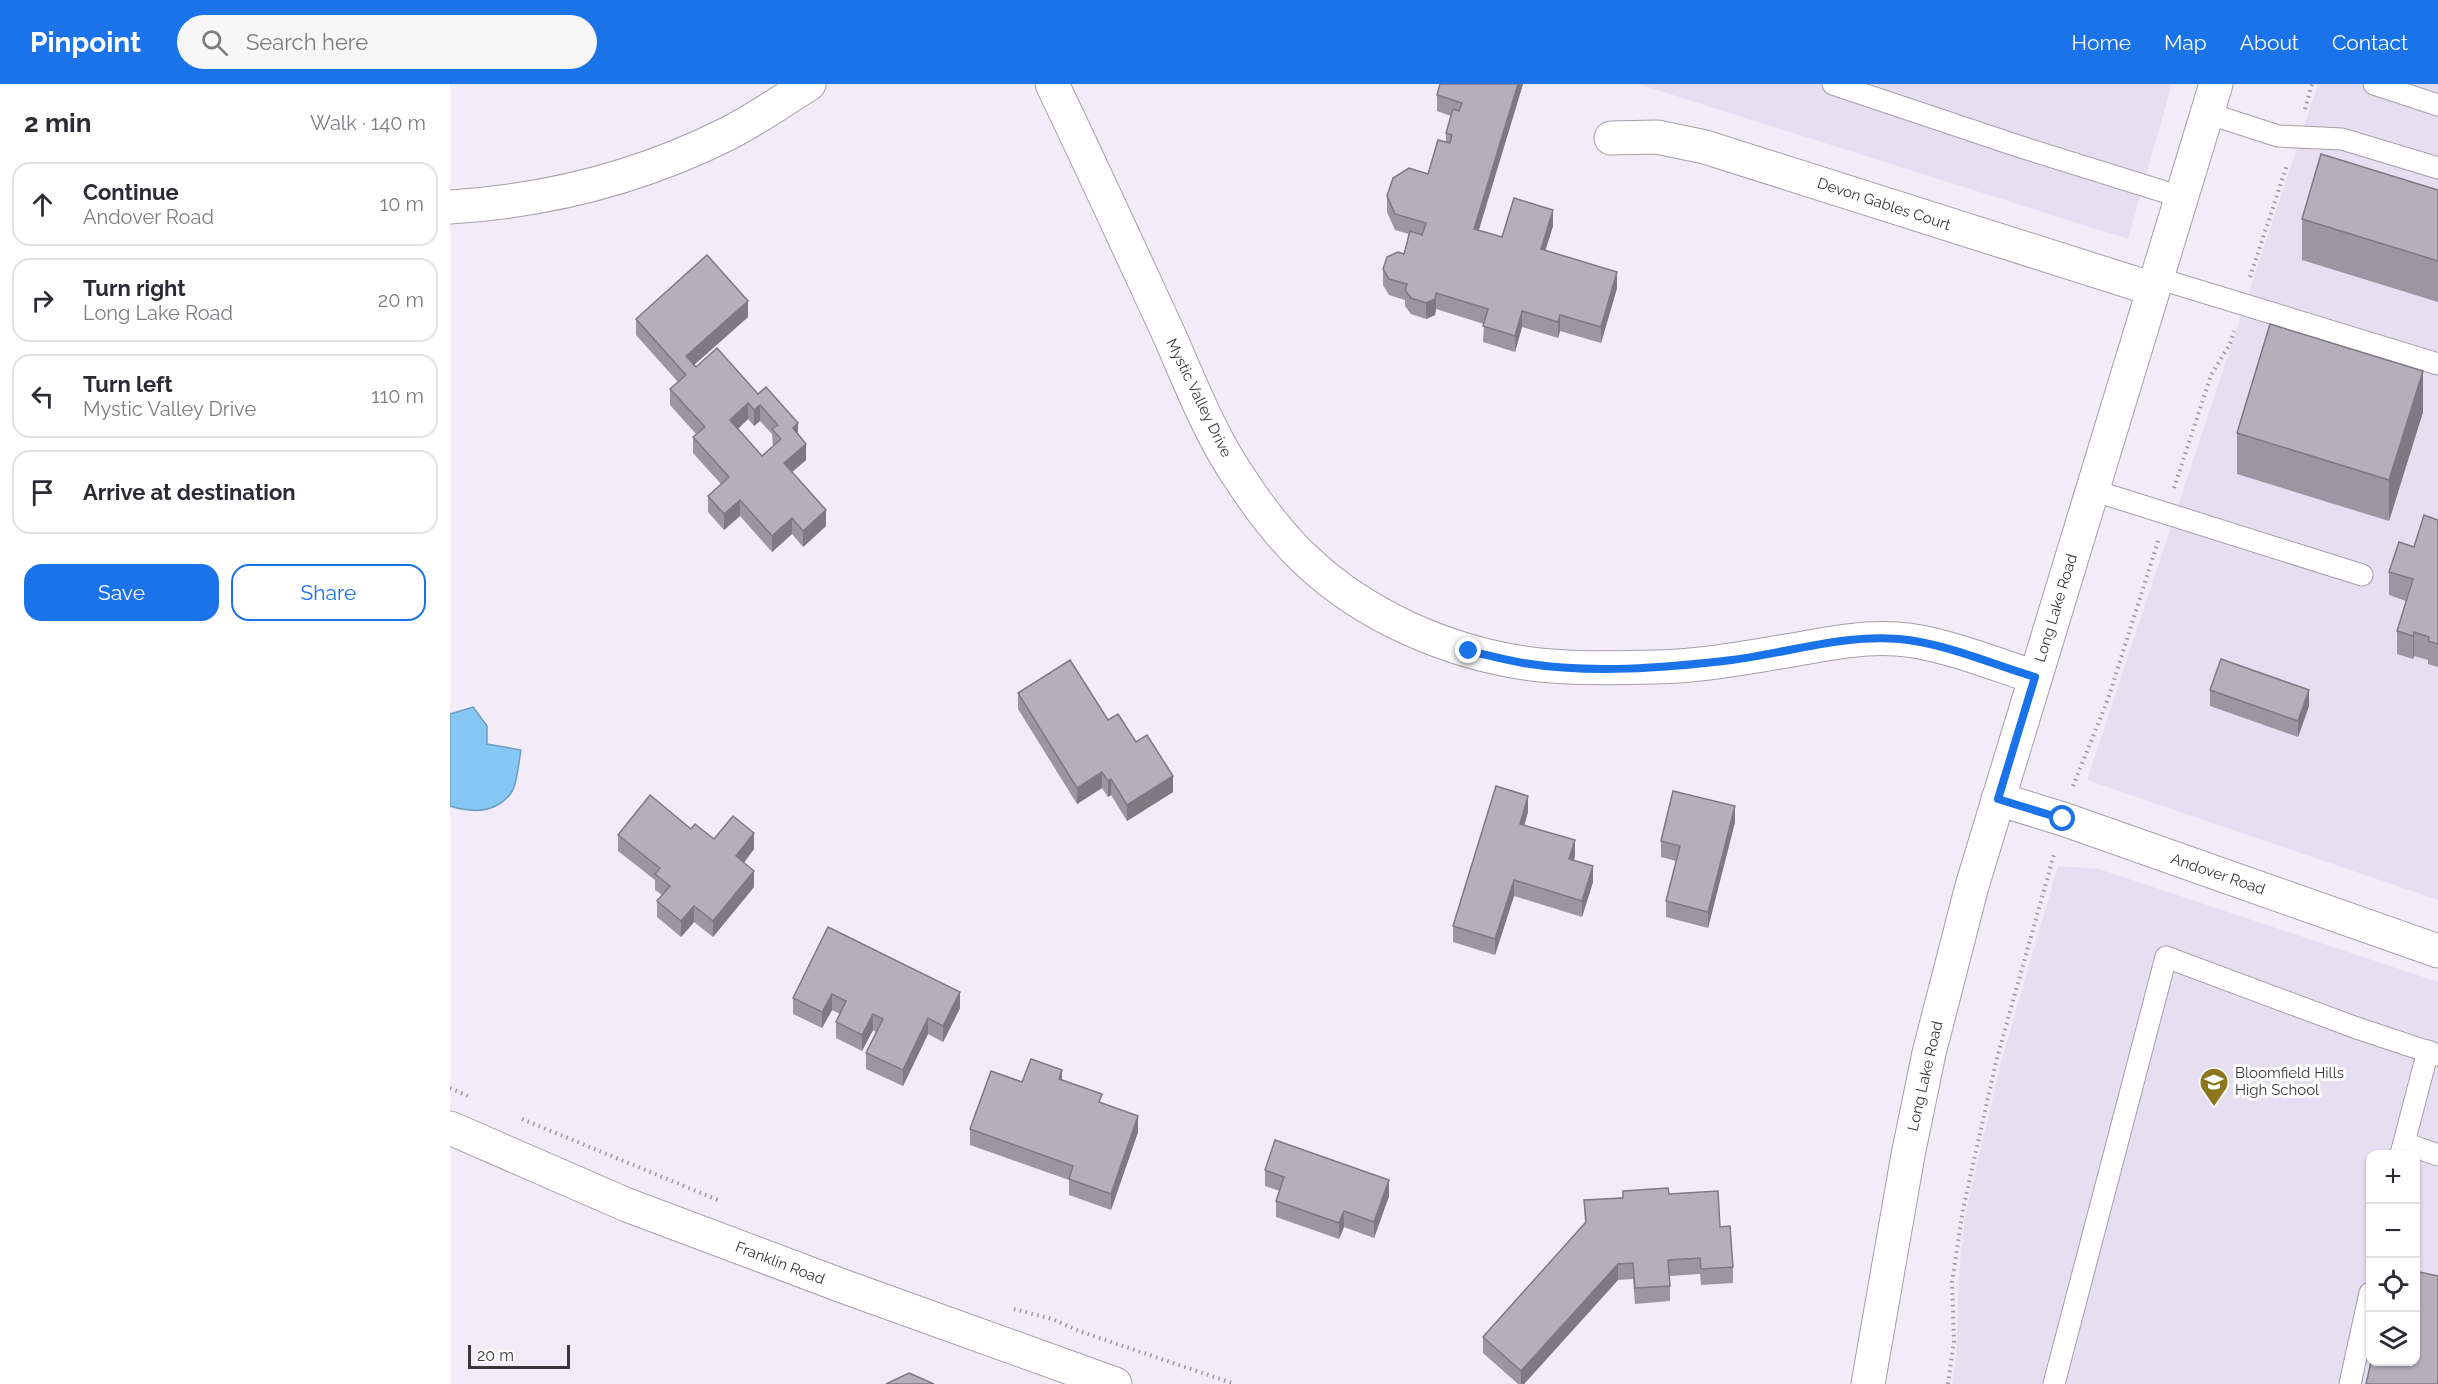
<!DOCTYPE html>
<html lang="en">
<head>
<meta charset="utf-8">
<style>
	:root { --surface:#fff; --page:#f7f7f7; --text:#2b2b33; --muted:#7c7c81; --line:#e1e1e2; --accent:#1a73e8 }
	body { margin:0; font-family:Raleway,sans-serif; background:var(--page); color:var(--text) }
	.controls { position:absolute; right:18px; bottom:18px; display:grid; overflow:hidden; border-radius:12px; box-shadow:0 2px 4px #0004 }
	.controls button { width:54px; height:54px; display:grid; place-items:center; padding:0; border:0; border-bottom:2px solid var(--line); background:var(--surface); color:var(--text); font:30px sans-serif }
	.scale { position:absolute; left:18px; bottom:15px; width:102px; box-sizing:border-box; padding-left:6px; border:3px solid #39373b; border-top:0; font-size:16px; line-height:21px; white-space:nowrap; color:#39373b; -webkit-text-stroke:4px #fff; paint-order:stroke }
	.stop { position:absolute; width:18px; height:18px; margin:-14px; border:4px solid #1a73e8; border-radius:50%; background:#fff }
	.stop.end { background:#1a73e8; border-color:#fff; box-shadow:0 2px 6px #0008 }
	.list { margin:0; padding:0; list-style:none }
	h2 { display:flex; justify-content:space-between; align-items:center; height:78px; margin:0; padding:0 24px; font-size:26px }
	h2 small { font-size:20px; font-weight:400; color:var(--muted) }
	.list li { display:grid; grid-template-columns:39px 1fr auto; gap:18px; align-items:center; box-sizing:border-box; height:84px; margin:0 12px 12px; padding:0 12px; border:2px solid var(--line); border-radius:18px }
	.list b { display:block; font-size:22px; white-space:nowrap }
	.list p { margin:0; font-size:20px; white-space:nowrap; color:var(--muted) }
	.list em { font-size:20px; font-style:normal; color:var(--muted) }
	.actions { display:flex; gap:12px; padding:18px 24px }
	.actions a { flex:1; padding:14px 0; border:2px solid var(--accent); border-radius:18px; text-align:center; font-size:21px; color:var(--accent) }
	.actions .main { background:var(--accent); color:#fff }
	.icon { flex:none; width:33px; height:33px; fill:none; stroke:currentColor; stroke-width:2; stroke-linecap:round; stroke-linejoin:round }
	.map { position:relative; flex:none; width:1988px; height:1300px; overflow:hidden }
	header { display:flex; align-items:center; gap:36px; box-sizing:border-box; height:84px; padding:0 30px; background:var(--accent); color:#fff }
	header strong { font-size:28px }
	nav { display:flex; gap:33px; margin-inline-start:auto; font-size:21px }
	.search { width:420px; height:54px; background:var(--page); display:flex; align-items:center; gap:15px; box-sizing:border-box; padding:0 21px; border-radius:33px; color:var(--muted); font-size:22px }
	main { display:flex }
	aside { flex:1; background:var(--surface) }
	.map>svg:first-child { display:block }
</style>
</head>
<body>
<header>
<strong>Pinpoint</strong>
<div class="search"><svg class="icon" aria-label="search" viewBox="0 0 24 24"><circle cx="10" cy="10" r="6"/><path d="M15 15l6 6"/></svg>Search here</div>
<nav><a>Home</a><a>Map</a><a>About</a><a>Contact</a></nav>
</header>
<main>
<aside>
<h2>2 min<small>Walk · 140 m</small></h2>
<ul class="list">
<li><svg class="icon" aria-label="ahead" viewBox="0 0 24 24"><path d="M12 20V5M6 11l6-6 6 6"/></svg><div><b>Continue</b><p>Andover Road</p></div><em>10 m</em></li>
<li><svg class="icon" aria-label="right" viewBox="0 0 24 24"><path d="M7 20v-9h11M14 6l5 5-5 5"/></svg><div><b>Turn right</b><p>Long Lake Road</p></div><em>20 m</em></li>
<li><svg class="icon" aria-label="left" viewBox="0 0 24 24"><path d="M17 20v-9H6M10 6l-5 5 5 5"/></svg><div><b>Turn left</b><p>Mystic Valley Drive</p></div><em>110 m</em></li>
<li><svg class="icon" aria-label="arrive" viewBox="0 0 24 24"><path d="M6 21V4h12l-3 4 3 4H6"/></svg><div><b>Arrive at destination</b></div></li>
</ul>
<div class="actions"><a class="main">Save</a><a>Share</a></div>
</aside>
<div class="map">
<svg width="1988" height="1300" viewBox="0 0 1988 1300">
	<rect width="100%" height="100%" fill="#f1ecf8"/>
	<g fill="#e6dff1" fill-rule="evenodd">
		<polygon points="1188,0 1722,0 1678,155"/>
		<polygon points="1868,0 1988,0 1988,816 1637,696"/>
		<path d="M1608,782l41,3 339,113v402h-486l4,-26 3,-86 6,-56 36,-154zM1920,1070h46v208h-46z"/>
	</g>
	<path fill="#86c8f5" stroke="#6f9cbd" stroke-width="1.5" d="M23,623l14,19v18l34,6c-2,10 -4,36 -10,43 -15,20 -39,20 -61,13v-92z"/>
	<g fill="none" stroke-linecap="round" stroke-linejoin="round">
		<g stroke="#a49faa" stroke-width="23">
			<g id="service">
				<polyline points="1383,0 1571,63 1731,113"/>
				<polyline points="1924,0 1988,21"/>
				<polyline points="1757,29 1828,52 1892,55 1988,84"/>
				<polyline points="1707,194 1988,280"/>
				<polyline points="1642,406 1912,491"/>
				<polyline points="1954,1059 1988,1071"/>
				<polyline points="1951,1070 1978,967"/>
				<polyline points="1604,1300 1716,873 1904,943 1988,971"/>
				<polyline points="1900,1300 1920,1209"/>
			</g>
		</g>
		<g stroke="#a49faa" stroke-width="35">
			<g id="minor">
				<path d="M602,0c39,81 76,162 114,244 23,51 43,106 75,152 19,29 41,58 66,81 58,55 139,90 217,102 43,6 88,5 131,4 48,-1 96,-10 143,-18 33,-6 65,-12 98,-10 42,2 98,25 139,38"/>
				<polyline points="1161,54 1207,53 1255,63 1703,205"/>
				<path d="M0,123c97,-6 189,-29 277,-73 28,-14 55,-33 82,-50"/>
				<polyline points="1548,715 1613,735 1988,867"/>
			</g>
		</g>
		<g stroke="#a49faa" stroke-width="35">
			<polyline id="tertiary" points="0,1044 177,1121 398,1204 665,1300"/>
		</g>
		<g stroke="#a49faa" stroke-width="35">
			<polyline id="secondary" points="1418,1300 1458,1071 1479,969 1522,802 1766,0"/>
		</g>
		<g stroke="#9c98a0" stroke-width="4" stroke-dasharray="1.5 4.5" stroke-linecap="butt">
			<polyline points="1855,25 1862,0"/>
			<polyline points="1800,193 1837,81"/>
			<polyline points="1724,404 1761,291 1780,260 1784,247"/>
			<polyline points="1623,702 1658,615 1709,454"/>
			<polyline points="0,1004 18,1012"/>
			<polyline points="72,1035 268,1116"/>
			<polyline points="564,1225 602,1235 629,1247 785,1300"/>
			<polyline points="1498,1300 1504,1257 1502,1198 1513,1125 1547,974 1605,767"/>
		</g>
		<use href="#service" stroke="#fff" stroke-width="21"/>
		<use href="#minor" stroke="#fff" stroke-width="33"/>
		<use href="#tertiary" stroke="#fff" stroke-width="33"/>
		<use href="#secondary" stroke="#fff" stroke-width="33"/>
	</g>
	<g fill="#9b96a1" fill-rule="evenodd">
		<polygon points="990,0 1073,0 1029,146 1052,153 1103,142 1095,166 1167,204 1151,259 1110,247 1108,254 1072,243 1065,268 1033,258 1034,240 986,225 985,231 976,235 961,230 955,222 955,216 939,211 933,201 933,185 954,170 959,150 945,146 937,128 937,112 978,90 996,58 996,49 1001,32 987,27 987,11"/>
		<polygon points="1988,106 1988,218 1852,176 1852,135"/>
		<path d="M298,233l-54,48 2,2 62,27 40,41 8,25 -14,12 34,54 -23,21 -11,-13 -20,18 -32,-36 -16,14 -16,-18v-16l13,-12 -28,-31v-16l3,-3 -26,-29v-16l8,-7 -42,-47v-16zM298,335l6,7 6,-5 12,13 1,12 -11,10 -24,-27z"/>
		<polygon points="1973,328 1939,437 1787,390 1787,349"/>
		<polygon points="1988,436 1988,583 1978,580 1978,576 1964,572 1963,575 1947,570 1947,547 1956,517 1939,511 1939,488 1964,463"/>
		<polygon points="1760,606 1859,622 1848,653 1760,622"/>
		<polygon points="568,609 658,636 686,658 723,708 677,737 661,711 658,713 652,704 627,720 568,625"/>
		<polygon points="1078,728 1074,741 1125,772 1124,776 1143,798 1132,833 1064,812 1045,871 1003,858 1003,842"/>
		<polygon points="1285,738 1258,844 1216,833 1216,817 1226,777 1211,773 1211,757"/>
		<polygon points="241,745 264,755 304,765 294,779 304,803 263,853 244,838 231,853 207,833 207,817 212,811 205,806 205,796 168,767 168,751"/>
		<polygon points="378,843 510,924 493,958 478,950 453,1002 416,985 416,969 426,948 423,946 412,967 386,954 386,938 390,930 382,926 372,944 343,930 343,914"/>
		<polygon points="612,996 652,1019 688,1048 661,1126 619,1111 619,1096 520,1061 520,1045 572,998"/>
		<polygon points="815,1086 939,1112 924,1154 894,1143 889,1155 826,1133 826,1117 830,1107 815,1102"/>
		<polygon points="1219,1110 1270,1143 1283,1183 1283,1199 1251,1201 1250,1190 1220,1192 1220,1217 1185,1220 1183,1195 1168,1196 1074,1300 1068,1300 1033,1269 1033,1253 1135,1139 1134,1116"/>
	</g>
	<g fill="#7e7a83">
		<polygon points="1068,0 1073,0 1024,161 1024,145"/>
		<polygon points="1103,126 1103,142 1091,181 1091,165"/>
		<polygon points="1167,188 1167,204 1151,259 1151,243"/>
		<polygon points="986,209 986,225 985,231 976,235 976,219"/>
		<polygon points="298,217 298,233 236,288 236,272"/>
		<polygon points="1072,227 1072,243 1065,268 1065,252"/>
		<polygon points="1110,231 1110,247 1108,254 1108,238"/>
		<polygon points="1973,287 1973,328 1939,437 1939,396"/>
		<polygon points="298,319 298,335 280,352 280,336"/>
		<polygon points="310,321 310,337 304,342 304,326"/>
		<polygon points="348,339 348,355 343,344"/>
		<polygon points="356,360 356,376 334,395 334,379"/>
		<polygon points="290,416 290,432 274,446 274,430"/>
		<polygon points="376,426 376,442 353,463 353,447"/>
		<polygon points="342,434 342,450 322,468 322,452"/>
		<polygon points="1964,548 1964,572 1963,575 1963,552"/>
		<polygon points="1859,606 1859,622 1848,653 1848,637"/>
		<polygon points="652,688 652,704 627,720 627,704"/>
		<polygon points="723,692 723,708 677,737 677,721"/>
		<polygon points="661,695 661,711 658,713 658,697"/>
		<polygon points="1078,712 1078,728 1070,755 1070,740"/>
		<polygon points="1285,722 1285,738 1258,844 1258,828"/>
		<polygon points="304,749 304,765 286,788 286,772"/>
		<polygon points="1125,756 1125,772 1119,791 1119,775"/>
		<polygon points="1143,782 1143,798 1132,833 1132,817"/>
		<polygon points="304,787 304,803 263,853 263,837"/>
		<polygon points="1064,796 1064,812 1045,871 1045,855"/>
		<polygon points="244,822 244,838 231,853 231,837"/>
		<polygon points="510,908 510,924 493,958 493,942"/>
		<polygon points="382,910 382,926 372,944 372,928"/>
		<polygon points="423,930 423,946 412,967 412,951"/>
		<polygon points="478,934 478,950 453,1002 453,986"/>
		<polygon points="612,986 612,1002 609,995"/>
		<polygon points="688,1032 688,1048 661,1126 661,1110"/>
		<polygon points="939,1096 939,1112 924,1154 924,1138"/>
		<polygon points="894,1127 894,1143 889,1155 889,1139"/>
		<polygon points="1168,1180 1168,1196 1074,1300 1071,1300 1071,1287"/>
	</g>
	<g fill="#b4afbb" stroke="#7e7a83" stroke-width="1.5" fill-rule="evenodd">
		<polygon points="990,0 1068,0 1024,145 1052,153 1064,114 1103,126 1091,165 1167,188 1151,243 1110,231 1108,238 1072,227 1065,252 1033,242 1038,225 986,209 985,215 976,219 961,214 955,206 957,200 939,195 933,185 937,173 948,168 954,170 960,147 972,151 976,139 945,130 937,112 943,94 959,84 978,90 988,56 1000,59 1002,51 996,49 1003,25 1009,27 1012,19 987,11"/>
		<polygon points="1871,70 1988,106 1988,177 1852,135"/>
		<path d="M257,171l41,46 -62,55 10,11 21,-19 41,46 8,-7 32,36 -5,5 13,16 -22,19 42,47 -23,21 -11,-13 -20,18 -32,-36 -16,14 -16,-18 21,-19 -36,-40 12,-10 -35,-38 16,-14 -50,-56zM298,319l6,7 6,-5 18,20 -6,4 9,10 -19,17 -32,-36z"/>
		<polygon points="1820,240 1973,287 1939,396 1787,349"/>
		<polygon points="1974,431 1988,436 1988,560 1978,557 1979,553 1964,548 1963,552 1947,547 1963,495 1939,488 1949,458 1964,463"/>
		<polygon points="1771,575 1859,606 1848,637 1760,606"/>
		<polygon points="620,576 658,636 668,630 686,658 697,651 723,692 677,721 661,695 658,697 652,688 627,704 568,609"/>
		<polygon points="1046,702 1078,712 1070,740 1125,756 1119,775 1143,782 1132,817 1064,796 1045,855 1003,842"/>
		<polygon points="1223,707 1285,722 1258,828 1216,817 1230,762 1211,757"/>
		<polygon points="200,711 241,745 245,740 264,755 283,732 304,749 286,772 304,787 263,837 244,822 231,837 207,817 220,802 205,790 210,784 168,751"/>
		<polygon points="378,843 510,908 493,942 478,934 453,986 416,969 433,935 423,930 412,951 386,938 396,917 382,910 372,928 343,914"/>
		<polygon points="581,975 612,986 609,995 652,1010 649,1018 688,1032 661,1110 619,1095 623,1082 520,1045 541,987 572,998"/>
		<polygon points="825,1056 939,1096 924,1138 894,1127 889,1139 826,1117 834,1093 815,1086"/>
		<polygon points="1218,1104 1219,1110 1268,1107 1270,1143 1280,1142 1283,1183 1251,1185 1250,1174 1218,1176 1220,1202 1185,1204 1183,1179 1168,1180 1071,1287 1033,1253 1136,1138 1134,1116 1173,1114 1173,1107"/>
		<polygon points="1965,1187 1988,1192 1988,1300 1916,1300 1921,1278 1965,1278"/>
		<polygon points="459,1289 484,1300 436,1300"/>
	</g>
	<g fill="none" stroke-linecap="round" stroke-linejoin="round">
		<path stroke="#1a73e8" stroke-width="8" d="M1019,567c18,4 36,9 54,12 68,11 141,5 209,-3 55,-7 111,-26 167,-21 46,4 92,25 136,38l-37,122 65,20"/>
	</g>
	<defs>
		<g id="school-pin" transform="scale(1.5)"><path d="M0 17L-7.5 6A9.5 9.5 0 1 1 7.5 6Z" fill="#8d761b" stroke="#fff"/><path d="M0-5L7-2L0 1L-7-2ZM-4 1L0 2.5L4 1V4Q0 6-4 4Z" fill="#fff"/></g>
	</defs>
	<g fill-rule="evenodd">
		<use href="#school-pin" x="1764" y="998"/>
	</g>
	<g text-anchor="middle" stroke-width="6" stroke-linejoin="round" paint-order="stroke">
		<g font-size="15" fill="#39373b" stroke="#fff">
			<text transform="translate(1434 120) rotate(18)" y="5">Devon Gables Court</text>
			<text transform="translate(749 314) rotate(64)" y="5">Mystic Valley Drive</text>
			<text transform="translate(1606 524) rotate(-73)" y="5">Long Lake Road</text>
			<text transform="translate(1768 790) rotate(19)" y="5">Andover Road</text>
			<text transform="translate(1475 992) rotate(-77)" y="5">Long Lake Road</text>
			<text transform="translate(330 1179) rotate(21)" y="5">Franklin Road</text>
		</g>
		<g font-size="15" fill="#39373b" stroke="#fff" text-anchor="start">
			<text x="1785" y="994">Bloomfield Hills<tspan x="1785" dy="17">High School</tspan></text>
		</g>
	</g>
</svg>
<div class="controls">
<button>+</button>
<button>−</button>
<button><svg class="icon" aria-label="locate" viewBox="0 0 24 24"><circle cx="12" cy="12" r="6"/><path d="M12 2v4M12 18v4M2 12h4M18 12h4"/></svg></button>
<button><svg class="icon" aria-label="layers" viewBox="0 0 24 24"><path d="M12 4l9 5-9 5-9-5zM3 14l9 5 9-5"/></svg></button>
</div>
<div class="scale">20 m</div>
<div class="stop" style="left:1613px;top:735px"></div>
<div class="stop end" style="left:1019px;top:567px"></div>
</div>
</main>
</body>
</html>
